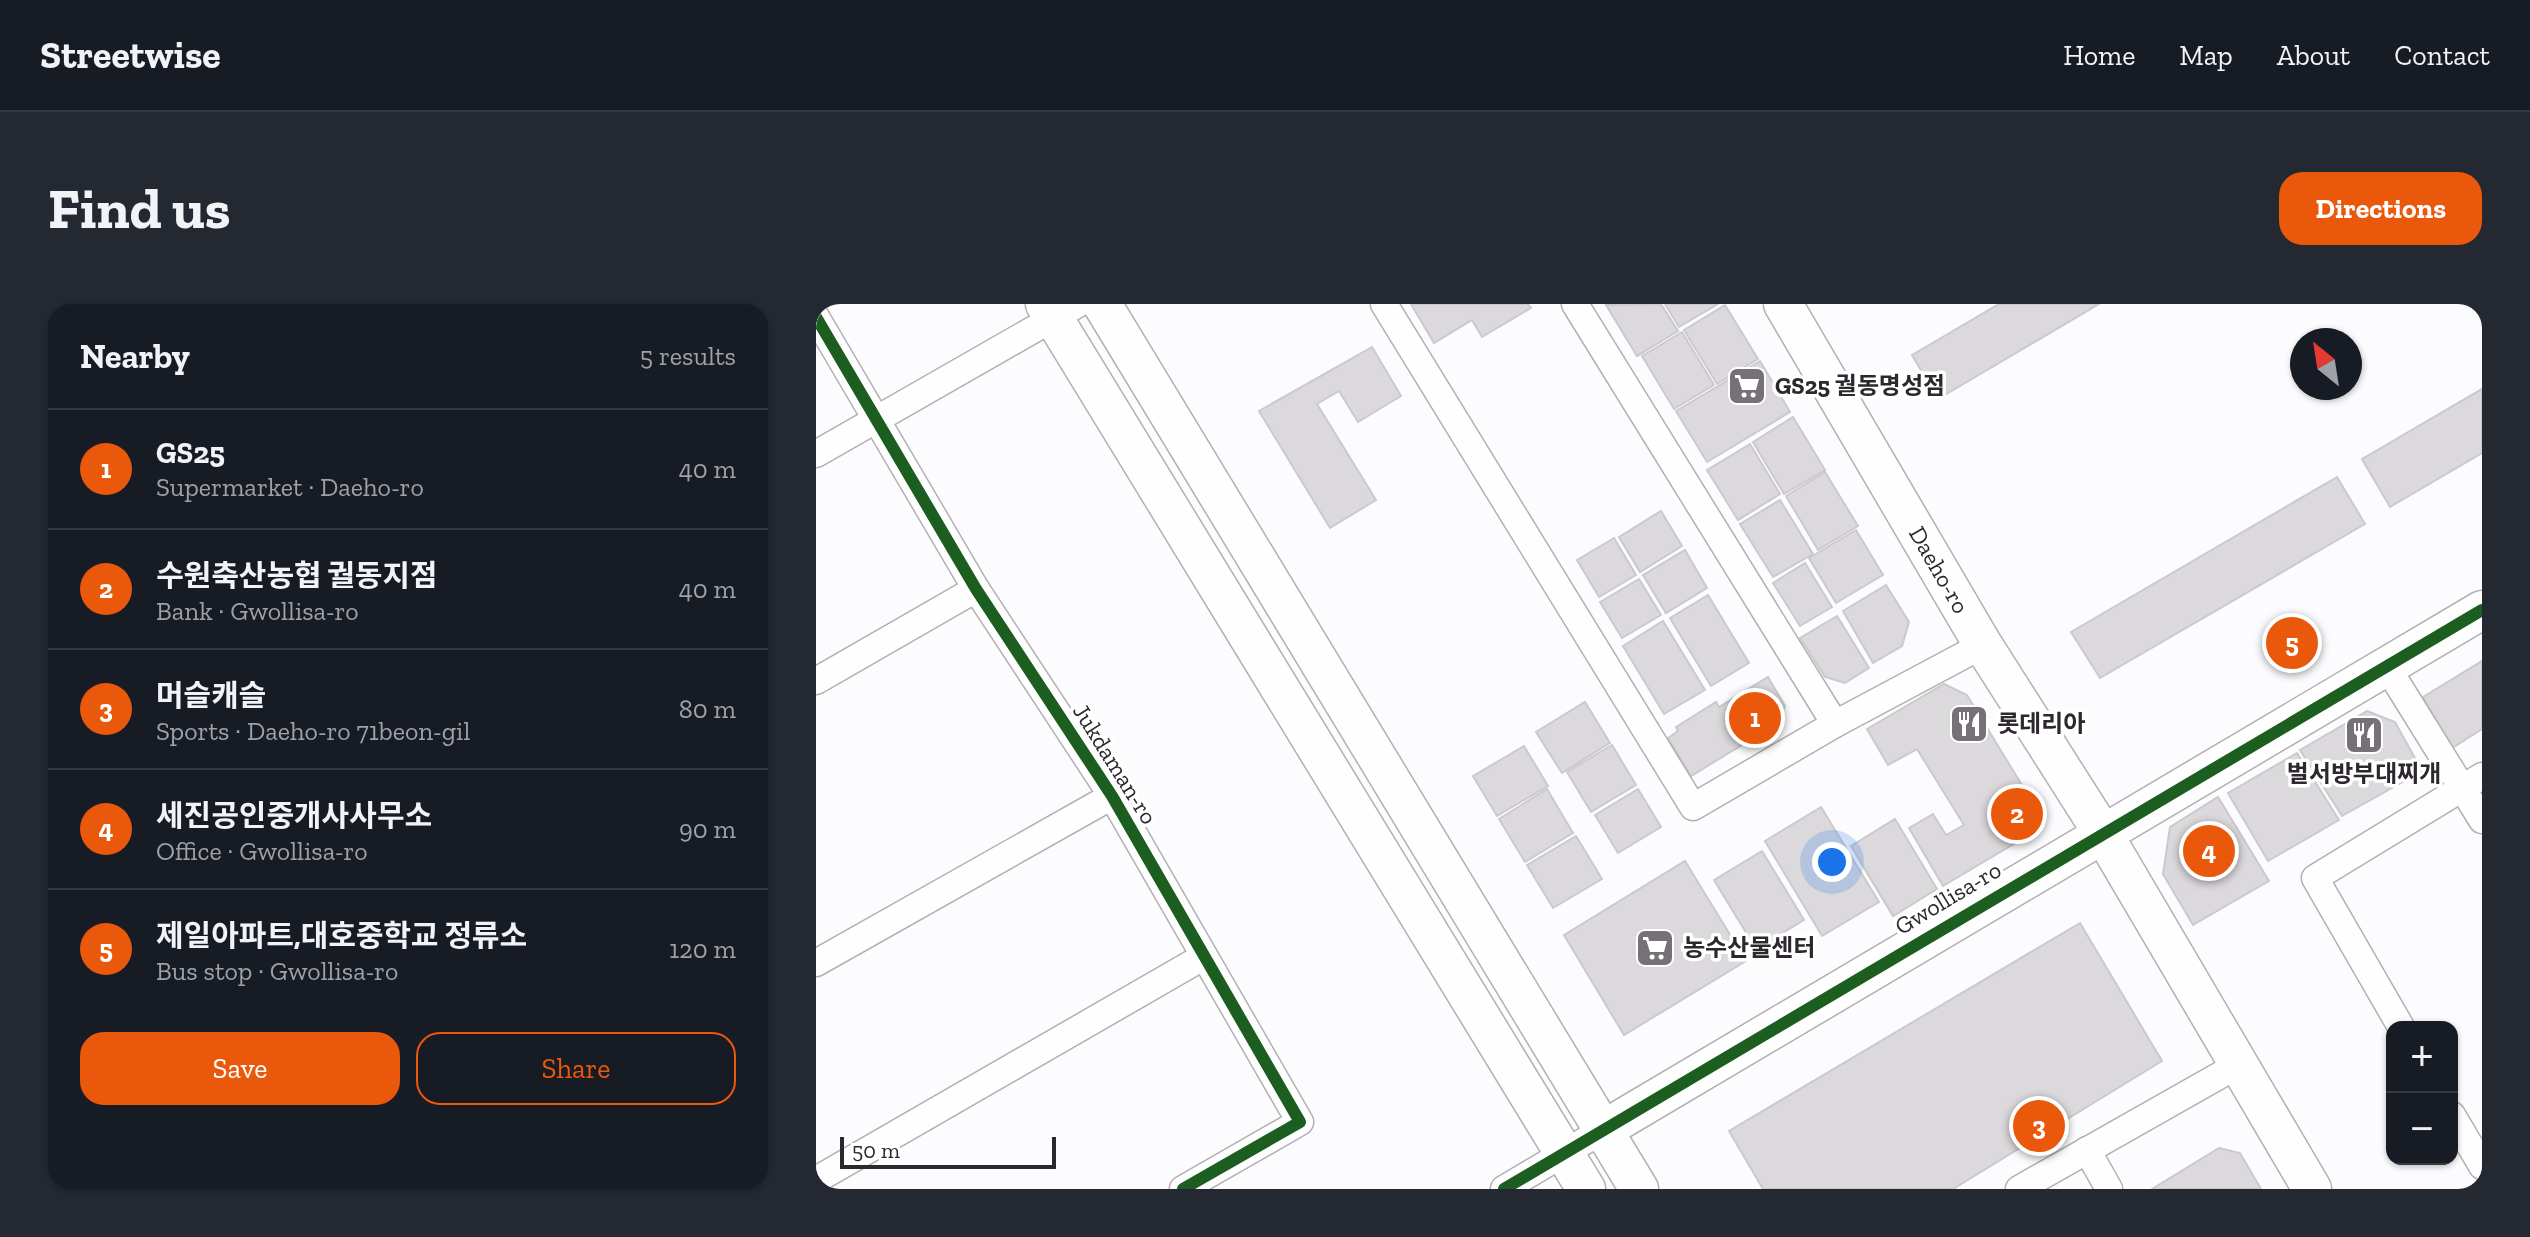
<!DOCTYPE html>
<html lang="en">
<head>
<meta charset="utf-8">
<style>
	:root { --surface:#171b24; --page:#242831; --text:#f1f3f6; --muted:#9ea1a6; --line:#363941; --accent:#ea580c }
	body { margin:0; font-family:"Zilla Slab","Noto Sans KR",serif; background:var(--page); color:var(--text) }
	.controls { position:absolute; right:24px; bottom:24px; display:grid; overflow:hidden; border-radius:16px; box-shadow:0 2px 6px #0004 }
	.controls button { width:72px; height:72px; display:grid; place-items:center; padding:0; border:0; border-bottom:2px solid var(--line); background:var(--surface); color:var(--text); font:40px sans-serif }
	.compass { position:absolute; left:1474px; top:24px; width:72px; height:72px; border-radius:50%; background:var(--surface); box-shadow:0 2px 6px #0004; rotate:330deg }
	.scale { position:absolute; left:24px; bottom:20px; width:216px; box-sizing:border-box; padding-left:8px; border:4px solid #2d272e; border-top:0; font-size:22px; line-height:28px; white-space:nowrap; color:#2d272e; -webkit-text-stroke:6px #fff; paint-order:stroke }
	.you { position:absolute; left:1016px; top:558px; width:28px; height:28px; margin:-20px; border:6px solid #fff; border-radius:50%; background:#1a73e8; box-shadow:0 0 0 12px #1a73e833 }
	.badge { display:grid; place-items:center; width:52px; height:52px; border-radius:50%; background:var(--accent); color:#fff; font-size:26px; font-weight:700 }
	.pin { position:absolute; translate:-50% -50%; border:4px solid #fff; box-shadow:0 2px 8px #0006 }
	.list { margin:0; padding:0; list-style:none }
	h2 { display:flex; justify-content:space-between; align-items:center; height:104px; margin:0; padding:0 32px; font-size:34px }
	h2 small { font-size:26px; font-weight:400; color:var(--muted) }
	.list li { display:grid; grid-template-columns:52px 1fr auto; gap:24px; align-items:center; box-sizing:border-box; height:120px; padding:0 32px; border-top:2px solid var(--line) }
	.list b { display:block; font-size:30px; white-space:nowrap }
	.list p { margin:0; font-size:26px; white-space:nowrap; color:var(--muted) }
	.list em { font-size:26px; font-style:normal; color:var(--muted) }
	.actions { display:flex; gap:16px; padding:24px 32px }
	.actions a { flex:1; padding:18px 0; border:2px solid var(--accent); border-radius:24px; text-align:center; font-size:28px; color:var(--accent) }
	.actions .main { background:var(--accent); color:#fff }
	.map { position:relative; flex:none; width:1666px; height:885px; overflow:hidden; border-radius:24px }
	header { display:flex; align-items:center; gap:48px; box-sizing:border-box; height:112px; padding:0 40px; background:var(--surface); border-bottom:2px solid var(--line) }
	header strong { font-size:38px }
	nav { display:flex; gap:44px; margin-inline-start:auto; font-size:28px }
	.intro { display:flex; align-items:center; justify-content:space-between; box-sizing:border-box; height:192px; padding:0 48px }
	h1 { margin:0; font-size:56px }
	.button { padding:20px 36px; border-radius:24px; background:var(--accent); color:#fff; font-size:28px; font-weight:700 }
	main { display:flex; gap:48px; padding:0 48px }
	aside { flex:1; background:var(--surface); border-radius:24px; box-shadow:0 2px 6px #0004 }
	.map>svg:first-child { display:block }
</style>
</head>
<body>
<header>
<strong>Streetwise</strong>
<nav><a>Home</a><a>Map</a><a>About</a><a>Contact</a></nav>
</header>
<div class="intro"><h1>Find us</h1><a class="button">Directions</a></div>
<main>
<aside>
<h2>Nearby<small>5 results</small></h2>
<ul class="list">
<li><span class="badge">1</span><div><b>GS25</b><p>Supermarket · Daeho-ro</p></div><em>40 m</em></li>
<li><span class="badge">2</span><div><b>수원축산농협 궐동지점</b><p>Bank · Gwollisa-ro</p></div><em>40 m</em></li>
<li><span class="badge">3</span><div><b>머슬캐슬</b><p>Sports · Daeho-ro 71beon-gil</p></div><em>80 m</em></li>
<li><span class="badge">4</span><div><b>세진공인중개사사무소</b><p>Office · Gwollisa-ro</p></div><em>90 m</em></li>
<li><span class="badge">5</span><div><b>제일아파트,대호중학교 정류소</b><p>Bus stop · Gwollisa-ro</p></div><em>120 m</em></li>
</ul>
<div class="actions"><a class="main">Save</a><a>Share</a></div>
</aside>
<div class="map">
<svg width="1666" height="885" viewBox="0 0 1666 885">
	<rect width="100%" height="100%" fill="#fcfbfd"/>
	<g fill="#dcd9dd" stroke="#ccc9cd" stroke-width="2">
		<polygon points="595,0 712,0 715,4 666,33 656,16 618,39"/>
		<polygon points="845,0 862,27 821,52 790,1"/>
		<polygon points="849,0 902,0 863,23"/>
		<polygon points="1183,0 1283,0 1122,95 1096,51"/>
		<polygon points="909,1 942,55 901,80 868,26"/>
		<polygon points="866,28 898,81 858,105 826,52"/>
		<polygon points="556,43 585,92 542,118 523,87 501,100 560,196 514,224 443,107"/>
		<polygon points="944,57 974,108 891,158 860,107"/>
		<polygon points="1666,85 1666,149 1574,203 1546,155"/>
		<polygon points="977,113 1009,166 968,190 937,138"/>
		<polygon points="934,140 964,190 922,216 891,166"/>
		<polygon points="1009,168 1042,222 1002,246 970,192"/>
		<polygon points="1521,173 1549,220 1284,374 1255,328"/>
		<polygon points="964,196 997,250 957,273 924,220"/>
		<polygon points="845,207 866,242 824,268 803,233"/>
		<polygon points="1040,226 1067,271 1020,299 993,254"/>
		<polygon points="798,234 820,271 783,293 761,256"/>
		<polygon points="869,246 891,284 850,309 827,271"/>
		<polygon points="989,259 1016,303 984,322 957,279"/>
		<polygon points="823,275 845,311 806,334 784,298"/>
		<polygon points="1070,281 1093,318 1086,342 1057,359 1027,307"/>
		<polygon points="892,291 933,359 895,382 854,314"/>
		<polygon points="1021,312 1053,364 1029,379 1009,373 984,334"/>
		<polygon points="847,317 889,386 848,410 807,342"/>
		<polygon points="1666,357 1666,425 1636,444 1607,393"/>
		<polygon points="952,373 969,402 962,419 875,472 852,434 862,427 860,423 900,398 903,403"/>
		<polygon points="1128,380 1151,391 1215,496 1206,535 1127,582 1093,524 1117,510 1130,531 1148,521 1101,445 1072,461 1051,425"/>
		<polygon points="769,398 794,439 746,469 720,428"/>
		<polygon points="1551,407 1579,418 1606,467 1526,512 1484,446"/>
		<polygon points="796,441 820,481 775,508 751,468"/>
		<polygon points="708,442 732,482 681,512 657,472"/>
		<polygon points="1481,449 1523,516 1452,557 1412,489"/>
		<polygon points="731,485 757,529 709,558 683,515"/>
		<polygon points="822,485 845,523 802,549 779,511"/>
		<polygon points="1402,493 1453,577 1377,621 1347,570 1354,523"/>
		<polygon points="1005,503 1063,598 1006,632 949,537"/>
		<polygon points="1079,515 1121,585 1077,612 1035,542"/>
		<polygon points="760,532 786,575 737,604 711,561"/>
		<polygon points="946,547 988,616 940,645 898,576"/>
		<polygon points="869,557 930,657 808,731 748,631"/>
		<polygon points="1264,619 1346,757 1137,885 947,885 913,827"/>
		<polygon points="1403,844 1424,849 1445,885 1336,885"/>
	</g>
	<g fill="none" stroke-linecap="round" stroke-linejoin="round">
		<g stroke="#b3b0b4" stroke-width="29">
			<g id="street">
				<polyline points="568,0 877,503 1019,420 1167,341"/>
				<polyline points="759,0 1019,420"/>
				<polyline points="0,13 160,285 296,492 484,818 367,885"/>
				<polyline points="0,150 262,0"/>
				<polyline points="1571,363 1666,516"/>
				<polyline points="0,377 160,285"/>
				<polyline points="0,659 296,492"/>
				<polyline points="1585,723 1499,574 1666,472"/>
				<polyline points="1636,811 1666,862"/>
				<polyline points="1271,846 1293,885"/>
				<polyline points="0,876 387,653"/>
				<polyline points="688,885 787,826"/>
				<polyline points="1203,885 1422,761"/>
			</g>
		</g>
		<g stroke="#b3b0b4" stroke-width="41">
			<g id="secondary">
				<polyline points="229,0 770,885"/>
				<polyline points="286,0 823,885"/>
				<polyline points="967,0 1167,341 1286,528 1496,885"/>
				<polyline points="787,826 1666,306"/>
			</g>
		</g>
		<use href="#street" stroke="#fffeff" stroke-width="26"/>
		<use href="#secondary" stroke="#fffeff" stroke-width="38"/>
		<g stroke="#fff" stroke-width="17">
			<g id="cycleway">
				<polyline points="0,13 160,285 296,492 484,818 367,885"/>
				<polyline points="688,885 1666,306"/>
			</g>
		</g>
		<use href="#cycleway" stroke="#1b5e20" stroke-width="12"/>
	</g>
	<defs>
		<g id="supermarket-square" transform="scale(2)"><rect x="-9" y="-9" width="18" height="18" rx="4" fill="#757176" stroke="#fff"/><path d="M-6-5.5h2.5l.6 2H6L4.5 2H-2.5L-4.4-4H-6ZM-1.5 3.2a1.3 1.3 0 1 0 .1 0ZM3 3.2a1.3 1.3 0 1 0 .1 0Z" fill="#fff"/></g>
		<g id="restaurant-square" transform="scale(2)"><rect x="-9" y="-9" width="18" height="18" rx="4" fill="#757176" stroke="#fff"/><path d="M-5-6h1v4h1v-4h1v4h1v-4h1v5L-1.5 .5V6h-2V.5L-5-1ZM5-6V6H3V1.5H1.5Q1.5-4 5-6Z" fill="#fff"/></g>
	</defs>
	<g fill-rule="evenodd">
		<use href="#supermarket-square" x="931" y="82"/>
		<use href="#restaurant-square" x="1153" y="420"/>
		<use href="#restaurant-square" x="1548" y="431"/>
		<use href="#supermarket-square" x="839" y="644"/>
	</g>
	<g text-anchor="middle" stroke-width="7" stroke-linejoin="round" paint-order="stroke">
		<g font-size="24" font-weight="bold" fill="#2d272e" stroke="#fff" text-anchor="start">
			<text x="959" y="90">GS25 궐동명성점</text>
			<text x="1181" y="428">롯데리아</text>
			<text x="1548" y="478" text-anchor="middle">벌서방부대찌개</text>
			<text x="867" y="652">농수산물센터</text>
		</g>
		<g font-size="24" fill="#2d272e" stroke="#fff">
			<text transform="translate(1123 266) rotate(60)" y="8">Daeho-ro</text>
			<text transform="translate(299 460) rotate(58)" y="8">Jukdaman-ro</text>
			<text transform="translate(1132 594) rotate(-31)" y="8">Gwollisa-ro</text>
		</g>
	</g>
</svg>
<div class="controls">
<button>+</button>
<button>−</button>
</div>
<svg class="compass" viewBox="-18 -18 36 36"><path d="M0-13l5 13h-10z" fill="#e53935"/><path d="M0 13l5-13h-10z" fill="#9ea1a6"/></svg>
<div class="scale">50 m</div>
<div class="you"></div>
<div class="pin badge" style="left:939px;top:414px">1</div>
<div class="pin badge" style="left:1201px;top:510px">2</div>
<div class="pin badge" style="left:1223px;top:822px">3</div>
<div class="pin badge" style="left:1393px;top:547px">4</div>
<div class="pin badge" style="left:1476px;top:339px">5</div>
</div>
</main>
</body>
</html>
